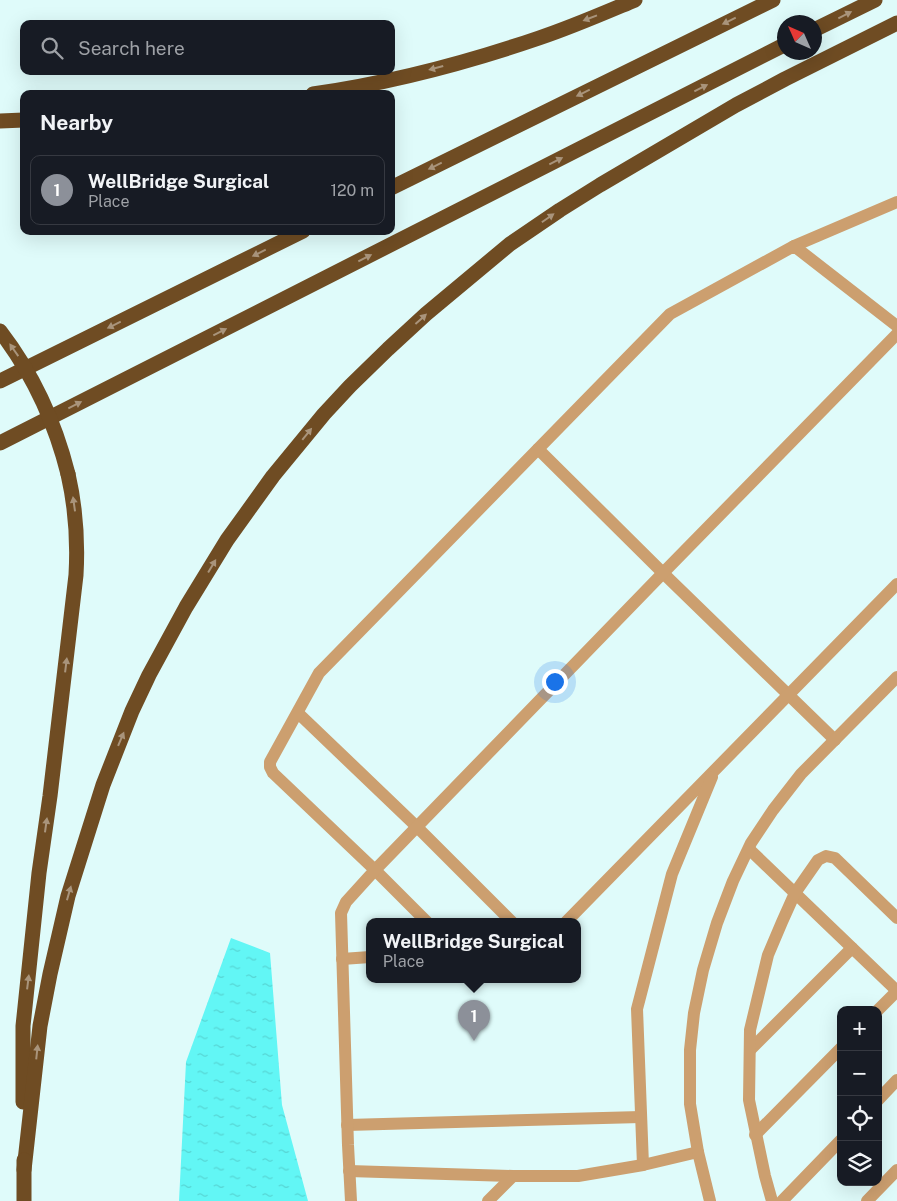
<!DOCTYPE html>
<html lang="en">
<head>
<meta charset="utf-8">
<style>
	:root { --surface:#171b24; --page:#20242c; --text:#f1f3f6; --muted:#9ea1a6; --line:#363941; --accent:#8c9099 }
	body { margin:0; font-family:"Public Sans",sans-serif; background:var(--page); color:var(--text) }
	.controls { position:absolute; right:15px; bottom:15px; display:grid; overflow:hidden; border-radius:10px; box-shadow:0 5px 20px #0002 }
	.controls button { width:45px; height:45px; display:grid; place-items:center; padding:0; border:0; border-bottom:1px solid var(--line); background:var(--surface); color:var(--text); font:25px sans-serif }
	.compass { position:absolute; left:777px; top:15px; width:45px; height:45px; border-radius:50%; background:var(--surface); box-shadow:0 5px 20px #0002; rotate:315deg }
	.you { position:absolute; left:554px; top:681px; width:18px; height:18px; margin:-12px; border:4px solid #fff; border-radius:50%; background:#1a73e8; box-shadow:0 0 0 8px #1a73e833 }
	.badge { display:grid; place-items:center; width:32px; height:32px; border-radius:50%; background:var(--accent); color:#fff; font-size:16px; font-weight:700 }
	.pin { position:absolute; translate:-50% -41px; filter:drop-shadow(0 1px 2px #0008) }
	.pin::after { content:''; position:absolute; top:26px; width:18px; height:15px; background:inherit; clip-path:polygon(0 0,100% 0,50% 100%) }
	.popup { position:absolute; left:366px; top:918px; width:215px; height:65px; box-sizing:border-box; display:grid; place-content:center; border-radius:10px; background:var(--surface); filter:drop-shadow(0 1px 4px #0005); font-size:16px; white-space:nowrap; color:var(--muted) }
	.popup b { font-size:19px; color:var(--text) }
	.popup::after { content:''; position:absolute; left:50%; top:100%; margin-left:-10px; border:10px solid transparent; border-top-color:var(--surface) }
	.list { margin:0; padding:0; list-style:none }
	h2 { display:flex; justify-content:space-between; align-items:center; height:65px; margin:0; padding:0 20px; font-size:21px }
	h2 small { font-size:16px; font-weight:400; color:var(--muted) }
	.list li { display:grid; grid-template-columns:32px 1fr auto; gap:15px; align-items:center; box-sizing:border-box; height:70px; margin:0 10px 10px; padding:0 10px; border:1px solid var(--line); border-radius:10px }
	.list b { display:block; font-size:19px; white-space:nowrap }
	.list p { margin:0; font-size:16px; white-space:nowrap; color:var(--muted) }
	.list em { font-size:16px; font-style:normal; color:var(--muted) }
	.icon { flex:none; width:28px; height:28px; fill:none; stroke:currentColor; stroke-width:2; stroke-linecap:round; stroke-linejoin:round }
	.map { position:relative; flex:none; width:897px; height:1201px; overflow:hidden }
	.search { position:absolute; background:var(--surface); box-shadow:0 5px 20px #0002; left:20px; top:20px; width:375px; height:55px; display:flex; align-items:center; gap:12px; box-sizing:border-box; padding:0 18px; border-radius:10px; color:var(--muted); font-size:19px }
	.panel { position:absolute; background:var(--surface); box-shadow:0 5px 20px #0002; left:20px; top:90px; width:375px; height:145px; border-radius:10px }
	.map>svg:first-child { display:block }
</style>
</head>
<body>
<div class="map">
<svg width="897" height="1201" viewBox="0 0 897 1201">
	<defs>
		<pattern id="water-ripples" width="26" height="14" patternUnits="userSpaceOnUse" patternTransform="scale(1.25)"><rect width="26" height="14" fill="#62f6f5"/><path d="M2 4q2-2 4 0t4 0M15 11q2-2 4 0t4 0" fill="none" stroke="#56d4d3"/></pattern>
	</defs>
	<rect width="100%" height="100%" fill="#dffbfa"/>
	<polygon fill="url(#water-ripples)" points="231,938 270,953 282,1105 308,1201 179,1201 186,1062"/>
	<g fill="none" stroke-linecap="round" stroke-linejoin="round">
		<g stroke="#cc9f6f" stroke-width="12">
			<polyline points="794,246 897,202"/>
			<polyline points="538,449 663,573 835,740"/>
			<polyline points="298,713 416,826 512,922"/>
			<polyline points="749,849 897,991"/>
			<polyline points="427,922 375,870 663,573 897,334"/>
			<polyline points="566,922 897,584"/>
			<polyline points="342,959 370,957"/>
			<polyline points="878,1010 897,991"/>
			<polyline points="750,1050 852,948"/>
			<polyline points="878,1100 897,1080"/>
			<polyline points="347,1125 641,1117"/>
			<polyline points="755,1135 841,1048"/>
			<polyline points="643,1165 637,1009 672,874 712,777"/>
			<polyline points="349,1171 513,1176"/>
			<polyline points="351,1201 348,1145 341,913 346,902 375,870 273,773 270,767 270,762 319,673 670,314 794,246 897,326"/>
			<polyline points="488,1201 513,1176 578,1176 643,1165 698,1152"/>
			<polyline points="710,1201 698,1152 690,1104 690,1050 694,1013 703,970 717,923 733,881 751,843 773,810 801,774 897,677"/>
			<polyline points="772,1201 765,1176 749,1100 750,1030 768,955 782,922 795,893 818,860 826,856 835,858 897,918"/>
			<polyline points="782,1201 841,1140"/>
			<polyline points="867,1201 897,1170"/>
		</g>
		<g stroke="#6f4c23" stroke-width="15">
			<polyline points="814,30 875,0"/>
			<path d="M313,94c77,-11 153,-31 226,-56 33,-11 65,-25 96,-38"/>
			<polyline points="0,121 24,120"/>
			<polyline points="391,188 773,0"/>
			<polyline points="0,381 303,231"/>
			<polyline points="0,443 784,45"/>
			<path d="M23,1102v-76l16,-153 11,-77 26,-221c2,-35 0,-66 -8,-101"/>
			<polyline points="24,1170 40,1026 50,974 68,896 103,785 132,711 149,675 186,607 227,540 273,476 324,414 350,386 388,349 426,314 510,244 560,210 600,185 736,105 785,79 897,23"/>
			<polyline points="24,1201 24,1160"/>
		</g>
		<path stroke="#6f4c23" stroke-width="15" d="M0,331c33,43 55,91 68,143"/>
	</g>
	<defs><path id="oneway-solid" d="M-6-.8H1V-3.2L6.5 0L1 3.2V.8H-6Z" transform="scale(1.25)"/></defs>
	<g fill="#a9947b">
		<use href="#oneway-solid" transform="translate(845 15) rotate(-27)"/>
		<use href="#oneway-solid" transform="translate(590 18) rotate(159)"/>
		<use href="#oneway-solid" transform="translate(729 21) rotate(154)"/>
		<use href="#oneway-solid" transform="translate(436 68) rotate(165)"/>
		<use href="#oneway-solid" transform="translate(701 88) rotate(-27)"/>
		<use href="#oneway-solid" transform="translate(583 93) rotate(154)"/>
		<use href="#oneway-solid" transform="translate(556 161) rotate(-27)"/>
		<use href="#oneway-solid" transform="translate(435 166) rotate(154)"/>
		<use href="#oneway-solid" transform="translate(548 218) rotate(-35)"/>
		<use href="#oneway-solid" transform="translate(259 253) rotate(154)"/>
		<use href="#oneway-solid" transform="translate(365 258) rotate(-27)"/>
		<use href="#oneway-solid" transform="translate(421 319) rotate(-42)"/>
		<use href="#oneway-solid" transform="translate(114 325) rotate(154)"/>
		<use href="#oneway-solid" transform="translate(220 332) rotate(-27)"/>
		<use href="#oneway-solid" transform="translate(14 350) rotate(-125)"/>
		<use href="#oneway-solid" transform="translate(75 405) rotate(-27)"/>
		<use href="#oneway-solid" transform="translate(307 434) rotate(-51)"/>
		<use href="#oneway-solid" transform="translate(74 504) rotate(-98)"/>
		<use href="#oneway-solid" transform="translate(212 566) rotate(-59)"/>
		<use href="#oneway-solid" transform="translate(66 665) rotate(-83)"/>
		<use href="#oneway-solid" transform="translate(121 739) rotate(-67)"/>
		<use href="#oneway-solid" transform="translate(46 825) rotate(-82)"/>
		<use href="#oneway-solid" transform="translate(69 893) rotate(-74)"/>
		<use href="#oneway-solid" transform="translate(28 982) rotate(-83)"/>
		<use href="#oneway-solid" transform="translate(37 1052) rotate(-84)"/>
	</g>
</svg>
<div class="controls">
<button>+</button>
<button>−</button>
<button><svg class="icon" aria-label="locate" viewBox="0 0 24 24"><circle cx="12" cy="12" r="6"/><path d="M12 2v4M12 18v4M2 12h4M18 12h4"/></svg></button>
<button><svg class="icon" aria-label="layers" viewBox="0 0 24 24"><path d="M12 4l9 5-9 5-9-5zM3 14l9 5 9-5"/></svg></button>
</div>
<svg class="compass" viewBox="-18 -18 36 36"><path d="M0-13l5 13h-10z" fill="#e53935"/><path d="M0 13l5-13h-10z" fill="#9ea1a6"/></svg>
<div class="you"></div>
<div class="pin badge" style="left:474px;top:1041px">1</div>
<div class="popup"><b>WellBridge Surgical</b>Place</div>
<div class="search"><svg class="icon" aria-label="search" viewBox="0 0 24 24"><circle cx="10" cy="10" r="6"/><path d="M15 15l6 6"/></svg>Search here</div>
<section class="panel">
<h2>Nearby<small></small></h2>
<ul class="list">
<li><span class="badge">1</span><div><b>WellBridge Surgical</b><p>Place</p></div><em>120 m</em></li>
</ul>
</section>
</div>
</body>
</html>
